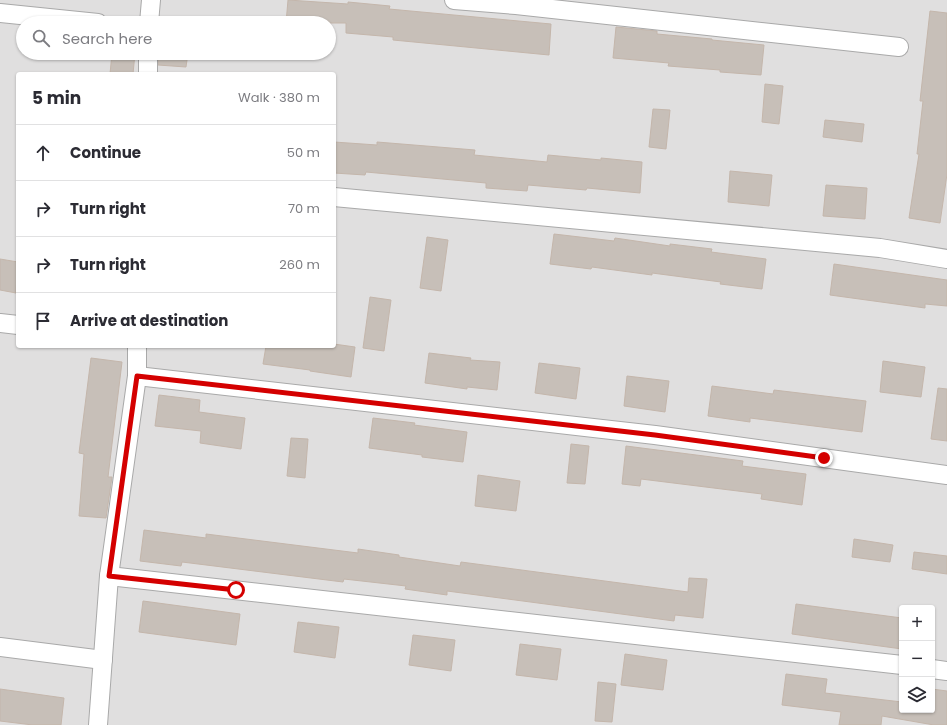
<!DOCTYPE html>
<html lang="en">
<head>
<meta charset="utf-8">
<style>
	:root { --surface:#fff; --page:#f2f2f3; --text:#2b2b33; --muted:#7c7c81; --line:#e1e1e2 }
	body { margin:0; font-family:Poppins,sans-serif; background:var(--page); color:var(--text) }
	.controls { position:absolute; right:12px; bottom:12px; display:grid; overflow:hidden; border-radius:4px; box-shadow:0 1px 3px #0004 }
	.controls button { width:36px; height:36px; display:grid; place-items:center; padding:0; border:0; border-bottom:1px solid var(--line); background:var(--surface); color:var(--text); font:20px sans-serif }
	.stop { position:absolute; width:12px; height:12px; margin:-9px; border:3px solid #d40000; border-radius:50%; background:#fff }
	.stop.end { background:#d40000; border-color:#fff; box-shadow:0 1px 4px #0008 }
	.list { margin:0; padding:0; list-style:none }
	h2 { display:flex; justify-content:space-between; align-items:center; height:52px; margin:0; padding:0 16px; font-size:17px }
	h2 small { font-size:13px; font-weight:400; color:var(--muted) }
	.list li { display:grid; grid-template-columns:26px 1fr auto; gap:12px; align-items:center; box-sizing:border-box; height:56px; padding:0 16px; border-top:1px solid var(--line) }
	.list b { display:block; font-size:15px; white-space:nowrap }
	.list em { font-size:13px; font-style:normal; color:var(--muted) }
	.icon { flex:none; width:22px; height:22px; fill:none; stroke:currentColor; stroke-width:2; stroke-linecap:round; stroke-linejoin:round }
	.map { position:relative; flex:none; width:947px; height:725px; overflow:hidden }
	.search { position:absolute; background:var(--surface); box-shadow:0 1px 3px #0004; left:16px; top:16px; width:320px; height:44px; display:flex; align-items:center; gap:10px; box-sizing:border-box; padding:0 14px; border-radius:22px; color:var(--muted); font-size:15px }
	.panel { position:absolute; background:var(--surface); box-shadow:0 1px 3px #0004; left:16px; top:72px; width:320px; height:276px; border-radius:4px }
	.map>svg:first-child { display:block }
</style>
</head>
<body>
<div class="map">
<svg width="947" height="725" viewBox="0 0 947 725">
	<rect width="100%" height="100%" fill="#f2efe9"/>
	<path fill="#e0dfdf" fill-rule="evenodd" d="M0,0h947v725h-947zM23,23h306v30h-306zM18,74h316v272h-316zM902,608h30v102h-30z"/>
	<g fill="#c7bfb8" stroke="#c4b6ab">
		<polygon points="288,0 348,4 348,2 390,6 389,9 551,24 549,55 393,40 393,37 346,33 346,23 286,23"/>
		<polygon points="930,11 947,13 947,174 940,223 909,218 919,154 917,154 923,101 920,101"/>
		<polygon points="616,27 657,31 657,34 712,39 712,40 764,45 761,75 720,72 720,70 668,66 669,63 613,58"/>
		<polygon points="112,53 135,53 133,74 110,74"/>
		<polygon points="158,53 188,53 186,67 158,65"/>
		<polygon points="765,84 783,86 779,124 762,122"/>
		<polygon points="653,109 670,110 666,149 649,147"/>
		<polygon points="825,120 864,124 862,142 823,137"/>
		<polygon points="334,142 377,145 377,142 475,150 474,155 547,162 548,155 601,160 601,158 642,162 640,193 587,188 586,190 528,185 527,191 486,188 486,183 366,172 365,175 334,173"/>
		<polygon points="730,171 772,175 769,206 728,202"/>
		<polygon points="826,185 867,188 865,219 823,216"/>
		<polygon points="554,234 614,241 615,238 670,246 670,244 712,249 711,252 766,259 762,289 720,284 721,282 652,273 652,275 592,267 591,269 550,264"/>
		<polygon points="427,237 448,240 441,291 420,288"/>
		<polygon points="0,259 18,262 16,293 0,290"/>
		<polygon points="834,264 947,280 947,306 925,304 925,308 830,295"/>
		<polygon points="370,297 391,300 384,351 363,348"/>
		<polygon points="334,344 355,347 351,377 310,371 310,370 263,364 266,346 334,346"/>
		<polygon points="429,353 471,358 470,360 500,362 497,390 467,387 467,389 425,383"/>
		<polygon points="91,358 122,362 108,477 112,477 106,518 79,516 84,454 79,453"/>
		<polygon points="883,361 925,367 921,397 880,392"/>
		<polygon points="539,363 580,368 576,399 535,393"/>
		<polygon points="627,376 669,381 665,412 624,406"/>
		<polygon points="712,386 773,394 774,390 866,401 862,432 750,418 750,422 708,416"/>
		<polygon points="938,388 947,389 947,441 931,439"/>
		<polygon points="159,395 200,400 199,412 245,418 241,449 200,443 201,431 155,426"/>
		<polygon points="373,418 415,423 414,425 467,432 463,462 422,457 422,455 369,448"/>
		<polygon points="291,438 308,439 305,478 287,476"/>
		<polygon points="571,444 589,446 585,484 567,483"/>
		<polygon points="626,446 743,461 742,466 806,474 802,505 761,499 762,494 641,479 640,486 622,484"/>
		<polygon points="478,475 520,481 516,511 475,506"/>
		<polygon points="144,530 206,538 206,534 358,553 358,549 399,555 399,557 460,566 461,562 688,592 689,578 707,579 703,618 675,615 674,621 447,591 447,595 405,589 406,586 344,579 343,582 182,562 181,566 140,561"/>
		<polygon points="854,539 893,545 890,562 852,557"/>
		<polygon points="914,552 947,556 947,574 912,569"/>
		<polygon points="143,601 240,614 236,645 139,632"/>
		<polygon points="796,604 902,618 902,649 792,634"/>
		<polygon points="298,622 339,627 335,658 294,652"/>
		<polygon points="413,635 455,640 451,671 409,665"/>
		<polygon points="520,644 561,649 557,680 516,675"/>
		<polygon points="625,654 667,660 663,690 621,685"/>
		<polygon points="786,674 827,679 825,693 902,702 902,710 932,710 932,689 947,691 947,725 934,725 882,716 881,725 839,725 841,712 782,705"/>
		<polygon points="598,682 616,684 612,722 595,721"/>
		<polygon points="0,689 64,698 61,725 33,725 0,721"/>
	</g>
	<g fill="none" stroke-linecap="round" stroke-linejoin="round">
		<g stroke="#a9a9a9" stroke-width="20">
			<g id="minor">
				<polyline points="454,0 516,5 899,47"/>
				<polyline points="0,13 98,23"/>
				<polyline points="149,23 151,0"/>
				<polyline points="148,74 148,53"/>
				<polyline points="334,197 880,248 947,259"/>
				<polyline points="0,323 18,325"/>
				<polyline points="137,376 655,435 947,475"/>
				<polyline points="109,576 902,665"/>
				<polyline points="0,647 103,660"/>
				<polyline points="932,669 947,671"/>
				<polyline points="98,725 109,576 137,376 137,346"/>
			</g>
		</g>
		<use href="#minor" stroke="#fff" stroke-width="18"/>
	</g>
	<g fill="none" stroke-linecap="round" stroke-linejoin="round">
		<polyline stroke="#d40000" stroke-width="5" points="236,590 109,576 137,376 655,435 824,458"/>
	</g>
</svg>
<div class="controls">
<button>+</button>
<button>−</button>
<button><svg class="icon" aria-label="layers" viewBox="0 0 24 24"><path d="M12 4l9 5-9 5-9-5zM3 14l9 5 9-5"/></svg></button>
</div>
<div class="stop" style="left:236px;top:590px"></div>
<div class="stop end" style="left:824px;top:458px"></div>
<div class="search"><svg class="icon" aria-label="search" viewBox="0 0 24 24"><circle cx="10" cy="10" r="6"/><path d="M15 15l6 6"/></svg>Search here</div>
<section class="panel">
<h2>5 min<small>Walk · 380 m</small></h2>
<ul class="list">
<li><svg class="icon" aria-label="ahead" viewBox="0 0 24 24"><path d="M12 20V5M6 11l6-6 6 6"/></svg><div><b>Continue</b></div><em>50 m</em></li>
<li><svg class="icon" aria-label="right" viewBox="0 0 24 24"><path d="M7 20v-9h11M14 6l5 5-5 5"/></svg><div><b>Turn right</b></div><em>70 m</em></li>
<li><svg class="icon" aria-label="right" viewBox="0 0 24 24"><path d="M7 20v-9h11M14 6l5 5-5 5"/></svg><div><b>Turn right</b></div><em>260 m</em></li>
<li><svg class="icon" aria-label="arrive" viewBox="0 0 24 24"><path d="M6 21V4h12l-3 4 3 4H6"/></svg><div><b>Arrive at destination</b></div></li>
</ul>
</section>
</div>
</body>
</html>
